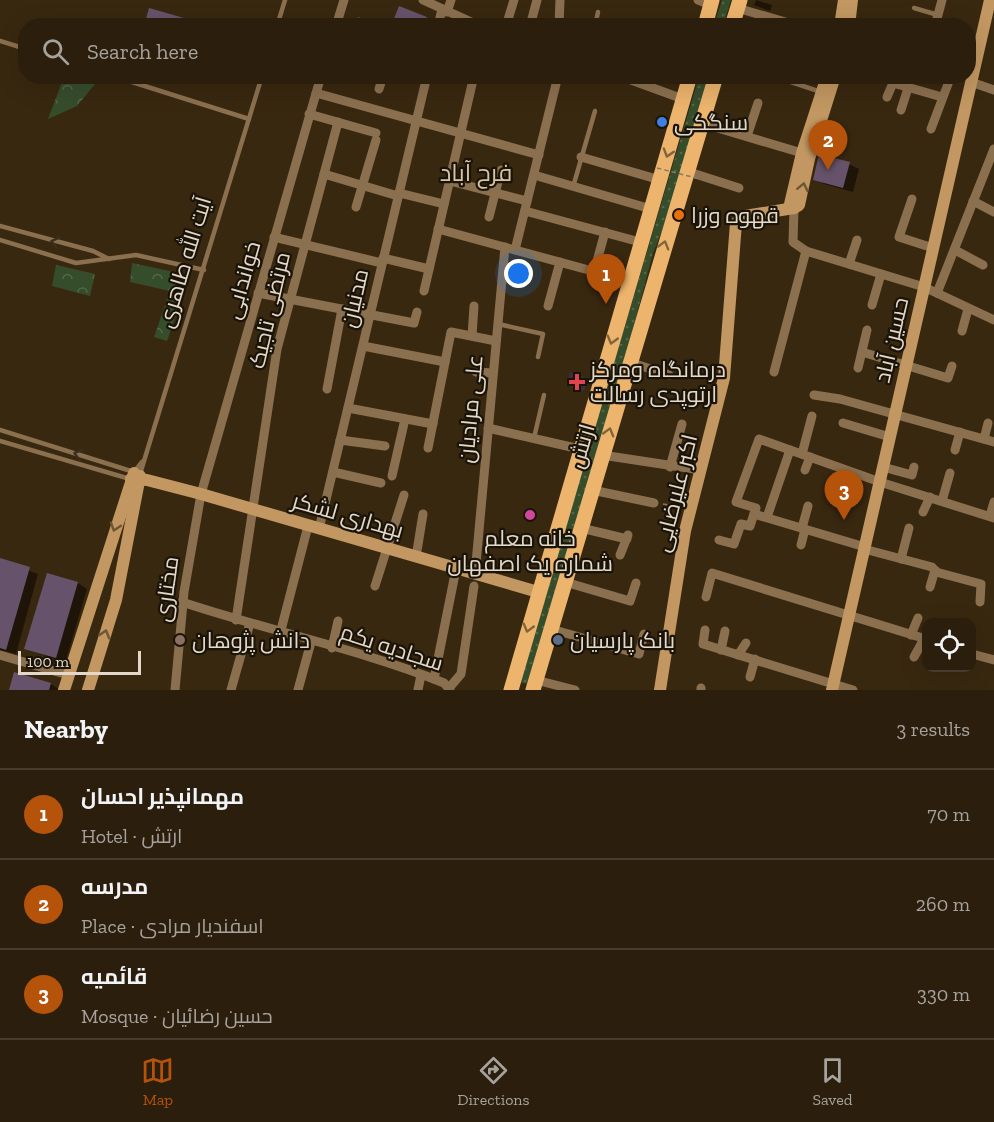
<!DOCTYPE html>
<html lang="en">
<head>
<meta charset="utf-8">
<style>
	:root { --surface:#2b1e0c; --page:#372b1a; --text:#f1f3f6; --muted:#a6a29d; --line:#473c2d; --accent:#b45309 }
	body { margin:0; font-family:"Zilla Slab",Cairo,serif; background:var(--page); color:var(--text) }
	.controls { position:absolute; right:18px; bottom:18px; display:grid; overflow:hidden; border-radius:12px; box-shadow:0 6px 24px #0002 }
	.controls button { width:54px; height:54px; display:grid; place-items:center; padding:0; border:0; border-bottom:2px solid var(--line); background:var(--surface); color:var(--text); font:30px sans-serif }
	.scale { position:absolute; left:18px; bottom:15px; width:123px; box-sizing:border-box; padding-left:6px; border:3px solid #e3d8ca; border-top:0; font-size:16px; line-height:21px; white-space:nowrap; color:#e3d8ca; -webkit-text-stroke:4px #1a1308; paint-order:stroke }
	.you { position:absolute; left:519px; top:274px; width:21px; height:21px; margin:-15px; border:4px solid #fff; border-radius:50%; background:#1a73e8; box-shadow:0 0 0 9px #1a73e833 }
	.badge { display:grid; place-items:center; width:39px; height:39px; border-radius:50%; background:var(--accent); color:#fff; font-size:20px; font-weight:700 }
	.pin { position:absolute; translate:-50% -50px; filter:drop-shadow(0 2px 3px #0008) }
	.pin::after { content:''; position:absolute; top:32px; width:21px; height:18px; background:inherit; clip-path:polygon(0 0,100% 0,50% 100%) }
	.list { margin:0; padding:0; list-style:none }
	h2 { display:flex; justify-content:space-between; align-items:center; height:78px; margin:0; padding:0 24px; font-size:26px }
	h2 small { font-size:20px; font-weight:400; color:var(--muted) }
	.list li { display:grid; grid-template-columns:39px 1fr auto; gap:18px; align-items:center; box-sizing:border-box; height:90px; padding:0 24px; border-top:2px solid var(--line) }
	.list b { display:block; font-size:22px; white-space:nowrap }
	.list p { margin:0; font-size:20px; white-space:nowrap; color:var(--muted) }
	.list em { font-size:20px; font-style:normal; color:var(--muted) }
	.icon { flex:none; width:33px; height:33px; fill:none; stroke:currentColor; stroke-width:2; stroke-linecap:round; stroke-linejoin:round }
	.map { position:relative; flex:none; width:994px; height:690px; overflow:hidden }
	.search { position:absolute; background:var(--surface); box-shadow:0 6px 24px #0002; left:18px; right:18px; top:18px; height:66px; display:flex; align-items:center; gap:15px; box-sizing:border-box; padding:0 21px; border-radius:24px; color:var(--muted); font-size:22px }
	.sheet { height:348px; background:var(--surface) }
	nav { display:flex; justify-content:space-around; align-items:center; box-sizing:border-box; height:84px; border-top:2px solid var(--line); background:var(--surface); font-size:16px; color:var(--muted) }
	nav a { display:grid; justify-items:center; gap:3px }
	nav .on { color:var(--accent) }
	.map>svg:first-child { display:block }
</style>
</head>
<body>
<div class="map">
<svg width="994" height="690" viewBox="0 0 994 690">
	<defs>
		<pattern id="grass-dots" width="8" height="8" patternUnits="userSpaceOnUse" patternTransform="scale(1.5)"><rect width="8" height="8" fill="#364d2c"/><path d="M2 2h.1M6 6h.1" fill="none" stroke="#536649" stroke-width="1.8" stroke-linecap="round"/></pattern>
		<pattern id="forest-crowns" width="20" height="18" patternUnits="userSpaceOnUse" patternTransform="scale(1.5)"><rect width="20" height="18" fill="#364d2c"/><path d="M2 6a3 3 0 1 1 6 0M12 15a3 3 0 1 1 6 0" fill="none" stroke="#536649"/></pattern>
	</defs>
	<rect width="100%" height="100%" fill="#392810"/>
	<polygon fill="#382f3f" points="570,372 589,379 584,391 566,385"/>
	<g fill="url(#grass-dots)">
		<polygon points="722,0 731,0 723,25 714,25"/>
		<polygon points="699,77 709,77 668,216 653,253 623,366 527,684 519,682"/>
	</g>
	<g fill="url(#forest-crowns)">
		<polygon points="64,77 95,84 77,106 48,119"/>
		<polygon points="132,263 179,273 186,286 167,341 154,337 170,291 130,282"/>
		<polygon points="56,265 95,274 90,296 52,286"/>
	</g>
	<g fill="#0007">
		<polygon points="756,0 772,5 770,11 754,5"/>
		<polygon points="150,10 184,20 190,26 148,26"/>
		<polygon points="427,18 439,26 393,26"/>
		<polygon points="849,164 859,169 853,192 824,184 815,179"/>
		<polygon points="0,560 38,574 16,654 0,650"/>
		<polygon points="78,583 87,589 65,663 26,648"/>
		<polygon points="51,684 60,690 10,690"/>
	</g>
	<g fill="#66536b">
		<polygon points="399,6 427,17 425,26 391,26"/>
		<polygon points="149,8 184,18 182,26 144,26"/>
		<polygon points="819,154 850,162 843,188 813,180"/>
		<polygon points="0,558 30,567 6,650 0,648"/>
		<polygon points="47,573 78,582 56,658 24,649"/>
		<polygon points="14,672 51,683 49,690 9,690"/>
	</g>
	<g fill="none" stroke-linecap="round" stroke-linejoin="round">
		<polyline stroke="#877966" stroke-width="1.5" stroke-dasharray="4.5 3" stroke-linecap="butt" points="663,504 679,507"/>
		<g stroke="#8b704f" stroke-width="4.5">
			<polyline points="914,8 938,15"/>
			<polyline points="277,26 285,0"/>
			<polyline points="595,26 598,12"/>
			<polyline points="0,41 26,49"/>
			<polyline points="113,76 249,119"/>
			<polyline points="773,76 821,92"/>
			<polyline points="573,187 595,111"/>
			<polyline points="0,226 93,251 109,259"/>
			<polyline points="0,240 76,263 136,255 204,270"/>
			<polyline points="498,324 543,334 538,357"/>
			<polyline points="0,430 134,472 142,462"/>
			<polyline points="534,438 544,395"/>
			<polyline points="0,441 130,479"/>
			<polyline points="140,474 262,76"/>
		</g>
		<g stroke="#8b704f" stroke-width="9">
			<polyline points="423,0 480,26"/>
			<polyline points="698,0 711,5"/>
			<polyline points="737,8 799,26"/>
			<polyline points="447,12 451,0"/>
			<polyline points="336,26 344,0"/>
			<polyline points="358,26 359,22"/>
			<polyline points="438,26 442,9"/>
			<polyline points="506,26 514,0"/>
			<polyline points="530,26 537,0"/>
			<polyline points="559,26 560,0"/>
			<polyline points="935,26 942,0"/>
			<polyline points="620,76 683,99"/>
			<polyline points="971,82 994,90"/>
			<polyline points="379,89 383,76"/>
			<polyline points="316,93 539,155"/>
			<polyline points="887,97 893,83 942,97"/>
			<polyline points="901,110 908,88"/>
			<polyline points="309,114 376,133"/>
			<polyline points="701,123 802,153"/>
			<polyline points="931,129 951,76"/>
			<polyline points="747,136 758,103"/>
			<polyline points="581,157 660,180"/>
			<polyline points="686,171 739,188"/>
			<polyline points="324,174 398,196"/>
			<polyline points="534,175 651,209"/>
			<polyline points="450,181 527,201"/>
			<polyline points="399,193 444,204"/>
			<polyline points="912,199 899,237 933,248"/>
			<polyline points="973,201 994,212"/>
			<polyline points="356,207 376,140"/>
			<polyline points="794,208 793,242 806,251 924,287 994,320"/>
			<polyline points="525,211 640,242"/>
			<polyline points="489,217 501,170"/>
			<polyline points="438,229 629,281"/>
			<polyline points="274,237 382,263"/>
			<polyline points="515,250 558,76"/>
			<polyline points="955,250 983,265"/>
			<polyline points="383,258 429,269"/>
			<polyline points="849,264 857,240"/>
			<polyline points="594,272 605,232"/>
			<polyline points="424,291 473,80"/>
			<polyline points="258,293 414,323 417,312"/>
			<polyline points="937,293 994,149"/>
			<polyline points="872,305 881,274"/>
			<polyline points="548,306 560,262"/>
			<polyline points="962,331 968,309"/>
			<polyline points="472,336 474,306"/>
			<polyline points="363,346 445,362"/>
			<polyline points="862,352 948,378 952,366"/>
			<polyline points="629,362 669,375"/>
			<polyline points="858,368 867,330"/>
			<polyline points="476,372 493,373"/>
			<polyline points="774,372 806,251"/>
			<polyline points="327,389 342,309"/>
			<polyline points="814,395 840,399 994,442"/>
			<polyline points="348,408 433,424"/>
			<polyline points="843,423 890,437"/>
			<polyline points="488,428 580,449"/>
			<polyline points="984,439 988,423"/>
			<polyline points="340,440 385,446"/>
			<polyline points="428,448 451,332 496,341"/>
			<polyline points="955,450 960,432"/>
			<polyline points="802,454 812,416"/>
			<polyline points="602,455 701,470"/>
			<polyline points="670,467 682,424"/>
			<polyline points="883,467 912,475 914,467"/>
			<polyline points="805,470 810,457"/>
			<polyline points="333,472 381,483"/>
			<polyline points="392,476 405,419"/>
			<polyline points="592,490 654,503"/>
			<polyline points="942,501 950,473"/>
			<polyline points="923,512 930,497"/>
			<polyline points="754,514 865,547"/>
			<polyline points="990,516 994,502"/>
			<polyline points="767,517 790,450"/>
			<polyline points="581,528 627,539"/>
			<polyline points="802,528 808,506"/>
			<polyline points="319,529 427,76"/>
			<polyline points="719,540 734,544 741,524 750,526 756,508 736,502 759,439 880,482 994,518"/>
			<polyline points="801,545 805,529"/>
			<polyline points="864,549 932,567 936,572 981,584 980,602"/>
			<polyline points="620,555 628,535"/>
			<polyline points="416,557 423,514"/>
			<polyline points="901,559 909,528"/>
			<polyline points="475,574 505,247"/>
			<polyline points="565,582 630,601 636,583"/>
			<polyline points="375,586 404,495"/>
			<polyline points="930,587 935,570"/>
			<polyline points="706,597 712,573 926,639"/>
			<path d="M182,602c87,29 178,47 262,81l6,7"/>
			<polyline points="236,620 277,349 338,122"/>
			<polyline points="551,629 639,654 644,634"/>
			<polyline points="281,630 308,526"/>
			<polyline points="705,630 703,644 853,690"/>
			<polyline points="911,635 918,618"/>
			<polyline points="332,648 338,621"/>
			<polyline points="721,650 725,631"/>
			<polyline points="972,654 994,660"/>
			<polyline points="0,655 68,675"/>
			<polyline points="738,655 746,643"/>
			<polyline points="914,657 924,639"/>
			<polyline points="750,677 755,659"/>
			<polyline points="434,679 456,569"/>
			<polyline points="536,680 575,690"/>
			<polyline points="449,688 461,674 474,586"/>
			<polyline points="175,690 184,592 201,494 321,76"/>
			<polyline points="231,690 250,623"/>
			<polyline points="298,690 311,642"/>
			<polyline points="418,690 421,675"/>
			<polyline points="701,690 701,688"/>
		</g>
		<g stroke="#c29761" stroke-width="12">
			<polyline points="840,26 844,0"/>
			<polyline points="849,26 852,0"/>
			<polyline points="827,76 802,153 790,204 794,208 799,205 809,159 835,76"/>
			<polyline points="131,479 147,480 201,494 538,592"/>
			<polyline points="64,690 134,473"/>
			<polyline points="88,690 116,600 140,476"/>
			<polyline points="660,690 685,531 724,378 736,223 745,216 794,208"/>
			<polyline points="832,690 990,0"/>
		</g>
		<g stroke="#ecb46d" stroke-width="15">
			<polyline points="705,26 712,0"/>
			<polyline points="732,26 740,0"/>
			<polyline points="511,690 690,76"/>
			<polyline points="533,690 716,76"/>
		</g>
		<polyline stroke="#877966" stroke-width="1.5" stroke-dasharray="4.5 3" stroke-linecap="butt" points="657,168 700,179"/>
	</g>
	<defs><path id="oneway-chevron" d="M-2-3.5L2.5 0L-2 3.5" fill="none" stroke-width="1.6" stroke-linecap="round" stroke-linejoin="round" transform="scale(1.5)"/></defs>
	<g stroke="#83643a">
		<use href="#oneway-chevron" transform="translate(668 153) rotate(107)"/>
		<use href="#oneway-chevron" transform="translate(664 245) rotate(-74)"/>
		<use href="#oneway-chevron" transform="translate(612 340) rotate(106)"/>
		<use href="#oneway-chevron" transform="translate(609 432) rotate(-74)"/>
		<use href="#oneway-chevron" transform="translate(528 628) rotate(106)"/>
	</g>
	<g stroke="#6e5534">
		<use href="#oneway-chevron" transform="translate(803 187) rotate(-78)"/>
		<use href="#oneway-chevron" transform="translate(115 527) rotate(108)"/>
		<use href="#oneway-chevron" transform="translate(105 634) rotate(-73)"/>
	</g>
	<g stroke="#3c2f1d">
		<use href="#oneway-chevron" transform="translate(55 242) rotate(-165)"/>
		<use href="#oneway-chevron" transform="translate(78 454) rotate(-163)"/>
	</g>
	<circle fill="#3f7fe0" stroke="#1a1308" stroke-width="2" cx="662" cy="122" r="6"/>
	<circle fill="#e8710a" stroke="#1a1308" stroke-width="2" cx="679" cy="215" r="6"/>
	<path fill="#e0444e" stroke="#1a1308" stroke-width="2" d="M574 373h6v6h6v6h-6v6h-6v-6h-6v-6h6z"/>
	<circle fill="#d1479c" stroke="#1a1308" stroke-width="2" cx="530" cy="515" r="6"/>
	<circle fill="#8d6e63" stroke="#1a1308" stroke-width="2" cx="180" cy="640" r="6"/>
	<circle fill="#5c6f8a" stroke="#1a1308" stroke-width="2" cx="558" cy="640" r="6"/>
	<g text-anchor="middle" stroke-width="4.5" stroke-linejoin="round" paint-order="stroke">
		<g font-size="22" fill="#e3d8ca" stroke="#1a1308" text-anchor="start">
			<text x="674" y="130">سنگکی</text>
			<text x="691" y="223">قهوه وزرا</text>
			<text x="590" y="377">درمانگاه ومرکز<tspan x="590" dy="25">ارتوپدی رسالت</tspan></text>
			<text x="530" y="546" text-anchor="middle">خانه معلم<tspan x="530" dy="25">شماره یک اصفهان</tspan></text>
			<text x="192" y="648">دانش پژوهان</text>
			<text x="570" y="648">بانک پارسیان</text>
		</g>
		<g font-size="22" fill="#e3d8ca" stroke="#1a1308">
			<text transform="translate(184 262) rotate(-73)" y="8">آیت الله طاهری</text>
			<text transform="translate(242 280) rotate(-74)" y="8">خواندابی</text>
			<text transform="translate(354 298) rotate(-77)" y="8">مدنیان</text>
			<text transform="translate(269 310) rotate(-77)" y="8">مرتضی تاجیک</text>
			<text transform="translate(891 340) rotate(-77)" y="8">حسین آباد</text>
			<text transform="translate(470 409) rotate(-85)" y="8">علی مرادیان</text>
			<text transform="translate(581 446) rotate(-74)" y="8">ارتش</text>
			<text transform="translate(675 493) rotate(-76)" y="8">اکبر علیرضایی</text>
			<text transform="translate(348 515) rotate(16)" y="8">بهداری لشکر</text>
			<text transform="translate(166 589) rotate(-82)" y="8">مختاری</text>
			<text transform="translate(392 647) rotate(18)" y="8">سجادیه یکم</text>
		</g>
		<g font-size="24" fill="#d9c3a7" stroke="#1a1308">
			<text x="476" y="181">فرح آباد</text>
		</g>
	</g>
</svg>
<div class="controls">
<button><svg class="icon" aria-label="locate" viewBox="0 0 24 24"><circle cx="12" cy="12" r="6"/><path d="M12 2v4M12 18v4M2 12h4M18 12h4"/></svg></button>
</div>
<div class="scale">100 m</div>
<div class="you"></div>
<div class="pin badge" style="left:606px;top:304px">1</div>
<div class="pin badge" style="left:828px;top:170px">2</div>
<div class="pin badge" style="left:844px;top:520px">3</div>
<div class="search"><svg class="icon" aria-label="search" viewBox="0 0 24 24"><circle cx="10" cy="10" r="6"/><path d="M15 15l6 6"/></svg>Search here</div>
</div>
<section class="sheet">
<h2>Nearby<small>3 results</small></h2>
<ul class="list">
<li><span class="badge">1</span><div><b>مهمانپذیر احسان</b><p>Hotel · ارتش</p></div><em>70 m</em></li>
<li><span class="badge">2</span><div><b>مدرسه</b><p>Place · اسفندیار مرادی</p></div><em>260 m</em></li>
<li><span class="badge">3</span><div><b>قائمیه</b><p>Mosque · حسین رضائیان</p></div><em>330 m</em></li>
</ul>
</section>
<nav>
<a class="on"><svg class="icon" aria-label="map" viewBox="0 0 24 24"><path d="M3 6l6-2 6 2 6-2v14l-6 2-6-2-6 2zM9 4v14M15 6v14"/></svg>Map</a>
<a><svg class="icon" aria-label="directions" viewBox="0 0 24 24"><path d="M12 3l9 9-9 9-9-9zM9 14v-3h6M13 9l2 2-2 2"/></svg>Directions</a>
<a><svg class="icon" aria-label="saved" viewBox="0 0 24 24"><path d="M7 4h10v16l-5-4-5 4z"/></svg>Saved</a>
</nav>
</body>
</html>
